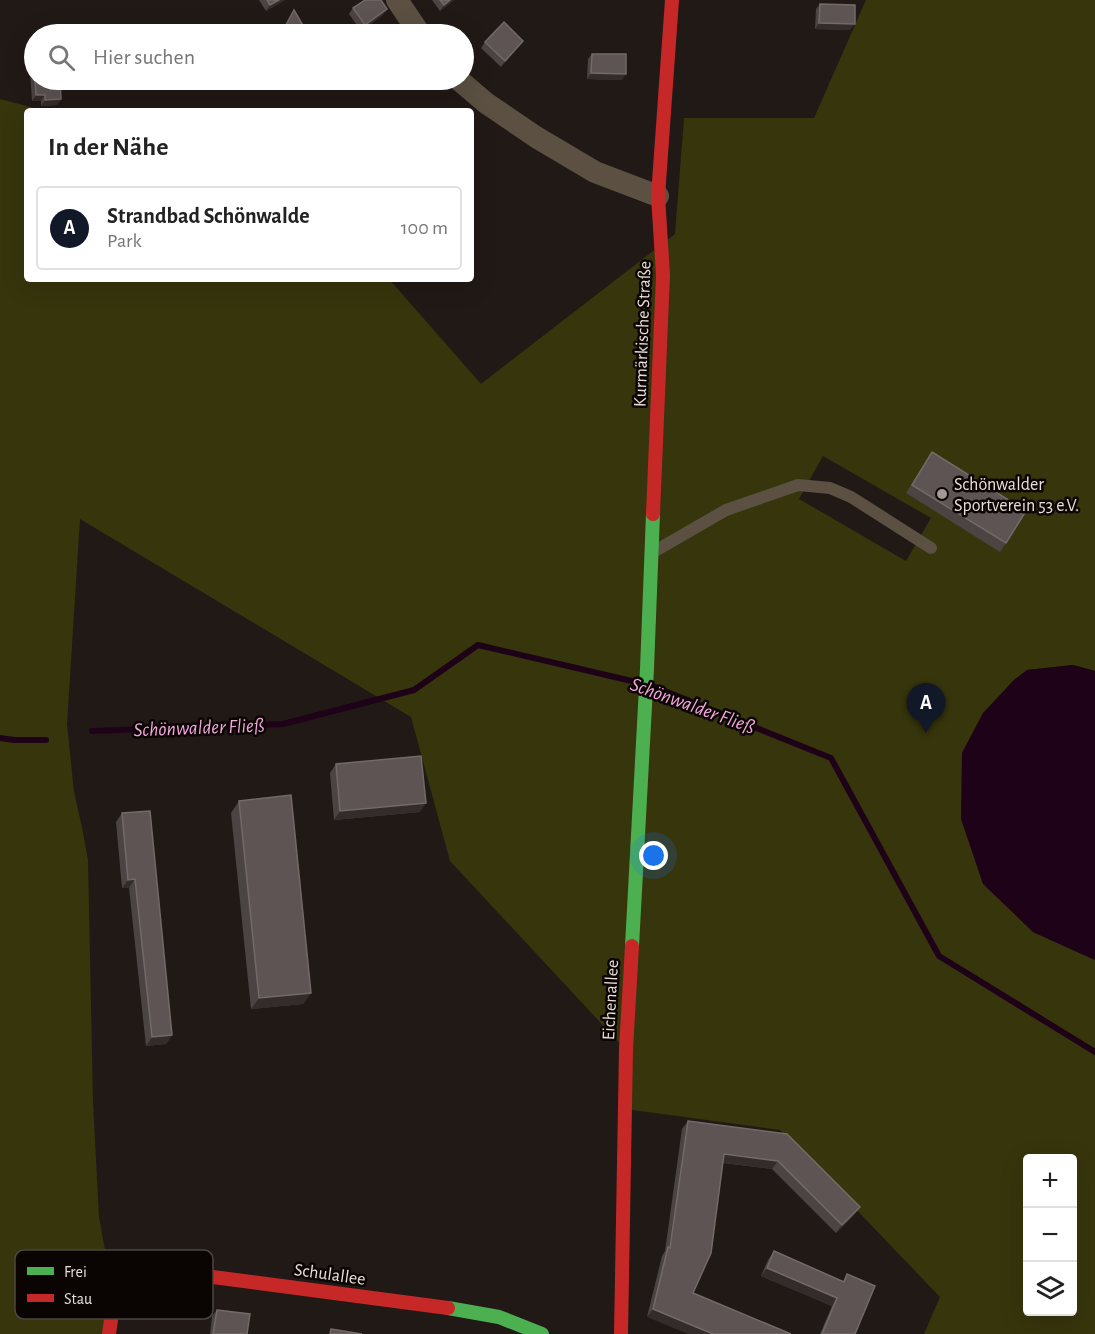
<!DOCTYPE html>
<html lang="de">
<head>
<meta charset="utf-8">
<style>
	:root { --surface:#fff; --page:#f6f6f6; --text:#222; --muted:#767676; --line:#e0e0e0; --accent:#111827 }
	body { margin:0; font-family:"Alegreya Sans",sans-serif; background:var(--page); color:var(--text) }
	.controls { position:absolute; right:18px; bottom:18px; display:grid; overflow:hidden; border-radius:6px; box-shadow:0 6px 24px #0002 }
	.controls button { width:54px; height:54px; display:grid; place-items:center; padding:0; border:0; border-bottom:2px solid var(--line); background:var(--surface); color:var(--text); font:30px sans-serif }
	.you { position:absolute; left:654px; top:856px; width:21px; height:21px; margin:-15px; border:4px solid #fff; border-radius:50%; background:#1a73e8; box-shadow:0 0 0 9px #1a73e833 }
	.badge { display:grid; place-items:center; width:39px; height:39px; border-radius:50%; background:var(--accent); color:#fff; font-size:20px; font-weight:700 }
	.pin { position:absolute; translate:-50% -50px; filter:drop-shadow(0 2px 3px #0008) }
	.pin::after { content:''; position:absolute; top:32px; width:21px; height:18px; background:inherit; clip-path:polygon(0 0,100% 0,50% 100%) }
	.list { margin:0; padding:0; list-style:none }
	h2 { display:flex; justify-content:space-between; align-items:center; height:78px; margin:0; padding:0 24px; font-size:26px }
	h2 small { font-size:20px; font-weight:400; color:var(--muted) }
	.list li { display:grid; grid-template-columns:39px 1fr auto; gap:18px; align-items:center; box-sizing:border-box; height:84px; margin:0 12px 12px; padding:0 12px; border:2px solid var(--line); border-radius:6px }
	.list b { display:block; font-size:22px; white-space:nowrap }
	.list p { margin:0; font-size:20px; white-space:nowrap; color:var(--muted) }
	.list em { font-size:20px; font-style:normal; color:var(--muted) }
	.icon { flex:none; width:33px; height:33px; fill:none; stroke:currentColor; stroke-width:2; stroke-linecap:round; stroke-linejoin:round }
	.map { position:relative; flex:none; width:1095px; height:1334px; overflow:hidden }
	.search { position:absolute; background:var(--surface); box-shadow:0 6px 24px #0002; left:24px; top:24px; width:450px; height:66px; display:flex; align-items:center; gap:15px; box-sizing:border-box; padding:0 21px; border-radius:33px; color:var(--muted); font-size:22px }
	.panel { position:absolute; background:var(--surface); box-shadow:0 6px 24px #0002; left:24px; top:108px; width:450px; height:174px; border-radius:6px }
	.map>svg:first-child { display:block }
</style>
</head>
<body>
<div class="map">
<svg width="1095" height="1334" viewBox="0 0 1095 1334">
	<rect width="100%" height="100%" fill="#211916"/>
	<path fill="#37350c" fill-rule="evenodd" d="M866,0h229v671l-22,-6 -46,5 -13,10 -30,33 -22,40 71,179 62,28v374h-171l16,-37 -160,-167 -155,-21v-60l-175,-188 -39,-144 -331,-198 -13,205 7,68 8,35 6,33 5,242 6,115 7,39 12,35 -9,43h-109v-1235l46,12h-19v168h362l92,105 194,-150 9,-116h130zM823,456l108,62 -25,43 -107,-62zM1028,1158h44v154h-44z"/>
	<polygon fill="#1e0218" points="1073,665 1095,671 1095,960 1033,932 983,884 961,819 962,753 983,713 1014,680 1027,670"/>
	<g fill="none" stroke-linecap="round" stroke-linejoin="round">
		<g stroke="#1e0218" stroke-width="6">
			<polyline points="655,687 831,758 939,956 1095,1052"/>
			<polyline points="92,731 283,724 414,690 478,645 636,682"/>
			<polyline points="0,738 14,740 46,740"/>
		</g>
		<polyline stroke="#5b5042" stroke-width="12" points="655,551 726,510 798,485 830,488 851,497 931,548"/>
		<g stroke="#5b5042" stroke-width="22">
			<polyline points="397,0 420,34"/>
			<polyline points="459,80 486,103 536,137 595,172 658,196"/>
		</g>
		<g stroke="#4caf50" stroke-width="14">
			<polyline points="632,946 647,669 653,514"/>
			<polyline points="448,1308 499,1317 542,1334"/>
		</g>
		<g stroke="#c62828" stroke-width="14">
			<polyline points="653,514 663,275 658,196 672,0"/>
			<path d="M109,1334c3,-22 6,-55 31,-63 6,-2 14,-1 20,-1l288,38"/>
			<polyline points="621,1334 626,1049 632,946"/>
		</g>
	</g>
	<g fill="#4c4442">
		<polygon points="259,0 285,0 266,11"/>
		<polygon points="432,0 454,0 440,11"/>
		<polygon points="820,4 850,30 815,29 816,9"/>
		<polygon points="353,8 383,15 361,31 349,14"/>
		<polygon points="523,41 519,46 501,67 481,48 485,42"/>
		<polygon points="592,54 622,80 587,79 588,59"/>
		<polygon points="34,65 34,80 60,80 61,99 57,105 41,106 41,101 32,101 30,71"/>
		<polygon points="932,452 1006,543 1000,552 906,493"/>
		<polygon points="336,764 420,812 334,820 330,773"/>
		<polygon points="239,801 311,993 303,1004 251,1009 231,813"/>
		<polygon points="122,813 172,1035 166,1044 146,1046 129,888 122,888 116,822"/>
		<polygon points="688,1121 787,1134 860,1207 854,1215 836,1233 772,1169 723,1163 711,1253 647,1317 662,1256 665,1251 682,1129"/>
		<polygon points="774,1251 843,1281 847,1274 855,1334 820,1334 832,1306 761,1276 768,1260"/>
		<polygon points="217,1310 247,1334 210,1334 212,1316"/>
	</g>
	<g fill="#342c2a">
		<polygon points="279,0 285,0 266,11 270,5"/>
		<polygon points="450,0 454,0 440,11 444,5"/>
		<polygon points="387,9 383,15 361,31 365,25"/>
		<polygon points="819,23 855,24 850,30 815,29"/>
		<polygon points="523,41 519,46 501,67 505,61"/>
		<polygon points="591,73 626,74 622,80 587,79"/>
		<polygon points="36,95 45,95 41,101 32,101"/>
		<polygon points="61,99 57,105 41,106 45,100"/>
		<polygon points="426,803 420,812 334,820 340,811"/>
		<polygon points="135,879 129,888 122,888 128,880"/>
		<polygon points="311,993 303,1004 251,1009 259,998"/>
		<polygon points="172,1035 166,1044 146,1046 152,1037"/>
		<polygon points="724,1154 778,1161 772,1169 718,1162"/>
		<polygon points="860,1207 854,1215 836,1233 842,1225"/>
		<polygon points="767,1268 837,1298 832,1306 761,1276"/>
		<polygon points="653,1309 713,1334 688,1334 647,1317"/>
	</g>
	<g fill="#5d5453" stroke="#736a68" stroke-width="1.5">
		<polygon points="267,0 279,0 270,5"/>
		<polygon points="365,0 381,0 387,9 365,25 353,8"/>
		<polygon points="440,0 450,0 444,5"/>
		<polygon points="820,4 855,5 855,24 819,23"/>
		<polygon points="294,10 308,34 281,34"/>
		<polygon points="504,22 523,41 505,61 485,42"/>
		<polygon points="592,54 626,54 626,74 591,73"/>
		<polygon points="35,80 60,80 61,99 45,100 45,95 36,95"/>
		<polygon points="932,452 1026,511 1006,543 912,485"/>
		<polygon points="421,756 426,803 340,811 336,764"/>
		<polygon points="291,795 311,993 259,998 239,801"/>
		<polygon points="150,811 172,1035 152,1037 135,879 128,880 122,813"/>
		<polygon points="688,1121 787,1134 860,1207 842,1225 778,1161 724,1154 711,1253 693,1293 791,1334 713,1334 653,1309 668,1247 670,1248"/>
		<polygon points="774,1251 844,1282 847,1274 875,1286 855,1334 822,1334 837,1298 767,1268"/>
		<polygon points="217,1310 250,1314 247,1334 213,1334"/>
		<polygon points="331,1329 362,1334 330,1334"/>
	</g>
	<circle fill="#a39995" stroke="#0a0503" stroke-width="2" cx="942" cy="494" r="6"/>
	<g text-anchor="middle" stroke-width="5" stroke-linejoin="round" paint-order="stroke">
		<g font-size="18" fill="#e9ded9" stroke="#0a0503">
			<text transform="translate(642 334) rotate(-88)" y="6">Kurmärkische Straße</text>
			<text transform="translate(610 1000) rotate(-87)" y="6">Eichenallee</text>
			<text transform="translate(330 1274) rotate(8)" y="6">Schulallee</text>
		</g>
		<g font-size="18" fill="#e9ded9" stroke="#0a0503" text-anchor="start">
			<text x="954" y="490">Schönwalder<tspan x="954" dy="21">Sportverein 53 e.V.</tspan></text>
		</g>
		<g font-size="20" font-style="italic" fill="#f5a6df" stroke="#0a0503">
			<text transform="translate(693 705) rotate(20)" y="7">Schönwalder Fließ</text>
			<text transform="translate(199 727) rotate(-2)" y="7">Schönwalder Fließ</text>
		</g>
	</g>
	<rect x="15" y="1250" width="198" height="69" rx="9" fill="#0a0503" stroke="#4d4643" stroke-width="1.5"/>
	<rect x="27" y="1267" width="27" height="8" fill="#4caf50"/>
	<rect x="27" y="1294" width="27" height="8" fill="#c62828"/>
	<g font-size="16" fill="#e9ded9">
		<text x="64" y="1277">Frei</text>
		<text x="64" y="1304">Stau</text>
	</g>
</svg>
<div class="controls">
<button>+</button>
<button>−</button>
<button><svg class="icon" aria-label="layers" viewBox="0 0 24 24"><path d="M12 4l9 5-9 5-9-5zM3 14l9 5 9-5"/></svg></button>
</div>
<div class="you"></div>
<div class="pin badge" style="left:926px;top:733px">A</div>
<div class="search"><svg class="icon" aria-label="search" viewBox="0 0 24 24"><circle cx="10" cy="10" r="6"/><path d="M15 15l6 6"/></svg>Hier suchen</div>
<section class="panel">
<h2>In der Nähe<small></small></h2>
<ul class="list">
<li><span class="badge">A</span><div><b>Strandbad Schönwalde</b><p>Park</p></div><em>100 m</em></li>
</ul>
</section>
</div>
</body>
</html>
